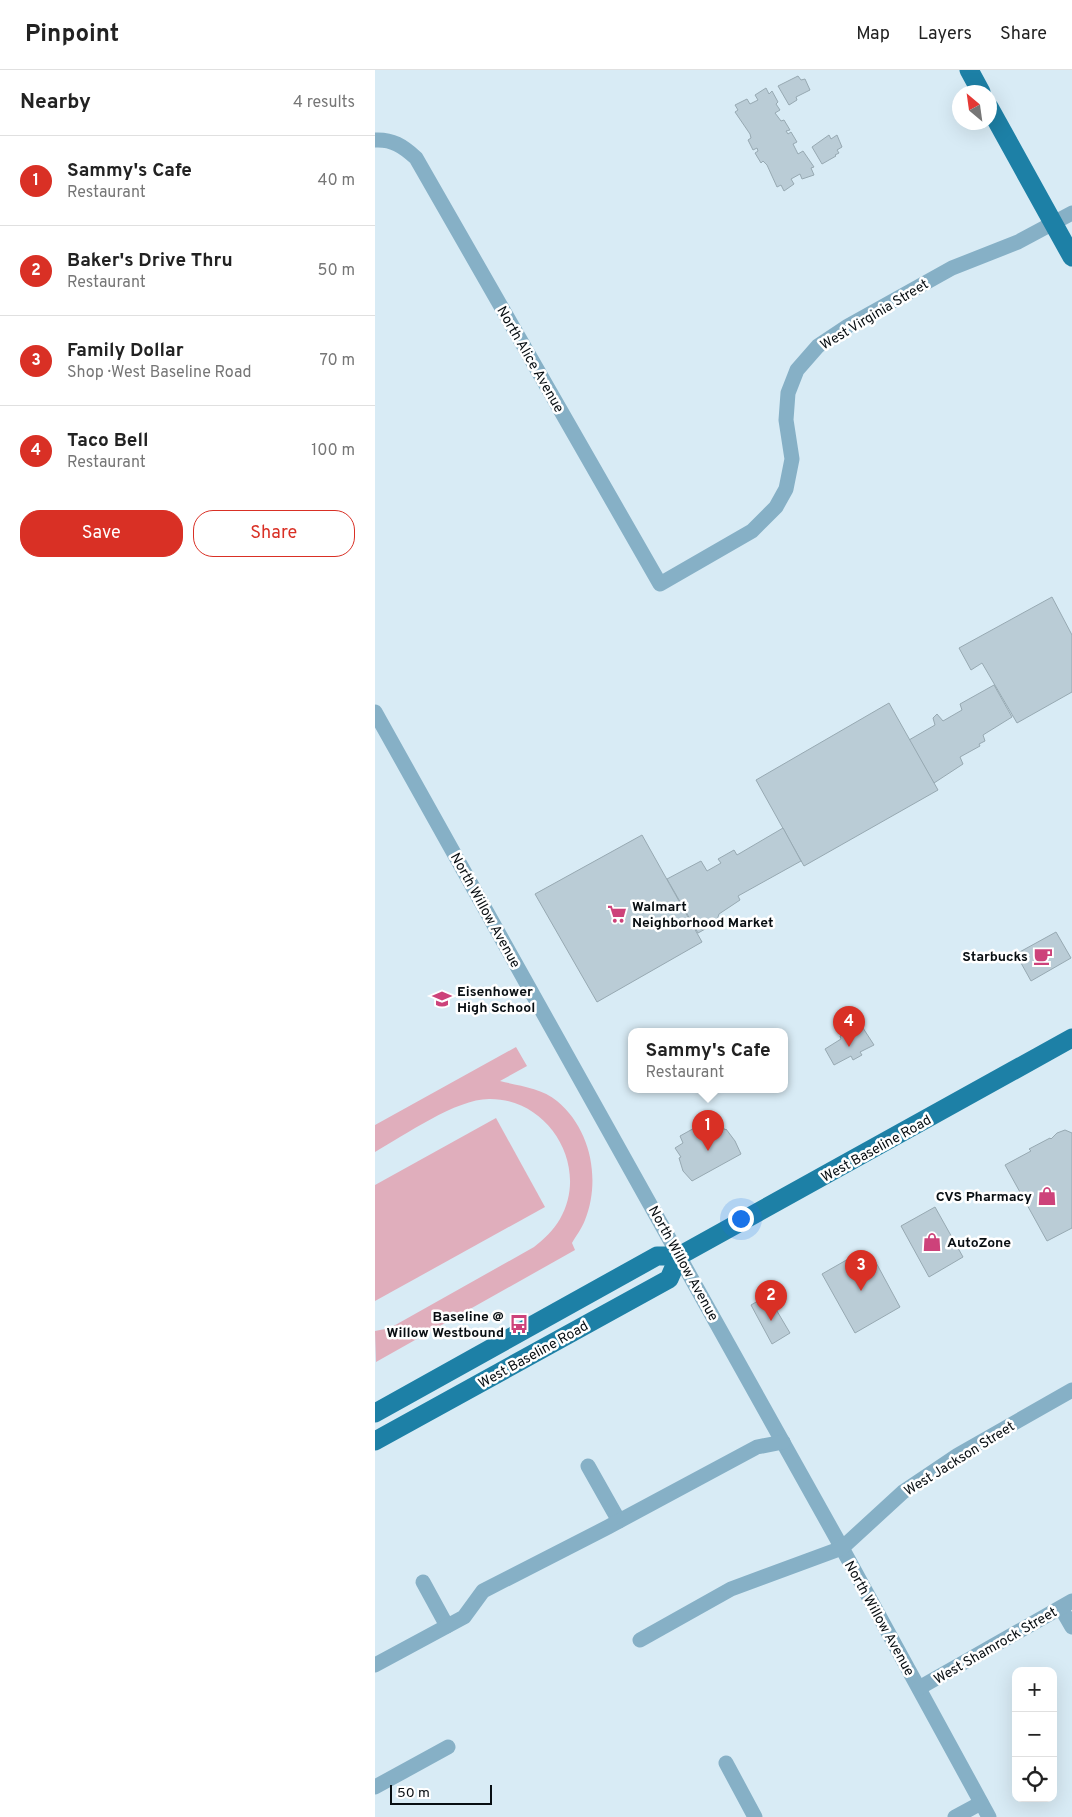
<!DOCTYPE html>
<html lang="en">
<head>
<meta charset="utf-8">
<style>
	:root { --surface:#fff; --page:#f2f2f2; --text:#222; --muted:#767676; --line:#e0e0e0; --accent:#d93025 }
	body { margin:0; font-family:Overpass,sans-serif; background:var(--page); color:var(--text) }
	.controls { position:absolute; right:15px; bottom:15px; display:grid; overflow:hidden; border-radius:10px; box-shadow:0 5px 20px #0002 }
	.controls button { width:45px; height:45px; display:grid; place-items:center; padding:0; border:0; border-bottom:1px solid var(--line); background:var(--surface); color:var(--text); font:25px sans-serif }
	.compass { position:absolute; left:577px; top:15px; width:45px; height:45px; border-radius:50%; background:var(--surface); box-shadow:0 5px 20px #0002; rotate:331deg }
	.scale { position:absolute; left:15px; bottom:12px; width:102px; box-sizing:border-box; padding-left:5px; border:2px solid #080e12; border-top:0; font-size:14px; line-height:18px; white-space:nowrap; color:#080e12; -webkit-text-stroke:4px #fff; paint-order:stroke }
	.you { position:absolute; left:365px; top:1148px; width:18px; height:18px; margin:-12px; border:4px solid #fff; border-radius:50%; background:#1a73e8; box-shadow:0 0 0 8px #1a73e833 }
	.badge { display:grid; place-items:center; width:32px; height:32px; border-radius:50%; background:var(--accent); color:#fff; font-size:16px; font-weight:700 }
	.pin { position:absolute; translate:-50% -41px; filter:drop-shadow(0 1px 2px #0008) }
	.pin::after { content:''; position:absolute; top:26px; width:18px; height:15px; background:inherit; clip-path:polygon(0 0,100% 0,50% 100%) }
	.popup { position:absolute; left:253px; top:958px; width:160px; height:65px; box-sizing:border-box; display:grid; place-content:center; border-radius:10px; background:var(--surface); filter:drop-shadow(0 1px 4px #0005); font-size:16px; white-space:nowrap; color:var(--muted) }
	.popup b { font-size:19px; color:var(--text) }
	.popup::after { content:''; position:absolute; left:50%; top:100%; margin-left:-10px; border:10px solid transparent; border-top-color:var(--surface) }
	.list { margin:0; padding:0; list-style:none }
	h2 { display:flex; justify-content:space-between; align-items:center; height:65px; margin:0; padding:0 20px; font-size:21px }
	h2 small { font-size:16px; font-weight:400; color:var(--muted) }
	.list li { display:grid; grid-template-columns:32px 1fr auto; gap:15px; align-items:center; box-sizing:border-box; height:90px; padding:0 20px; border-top:1px solid var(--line) }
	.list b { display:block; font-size:19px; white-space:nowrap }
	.list p { margin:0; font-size:16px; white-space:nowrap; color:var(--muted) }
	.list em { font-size:16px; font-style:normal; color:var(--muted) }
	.actions { display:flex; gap:10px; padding:15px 20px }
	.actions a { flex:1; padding:11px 0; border:1px solid var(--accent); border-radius:20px; text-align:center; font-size:18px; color:var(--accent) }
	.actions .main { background:var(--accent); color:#fff }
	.icon { flex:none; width:28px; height:28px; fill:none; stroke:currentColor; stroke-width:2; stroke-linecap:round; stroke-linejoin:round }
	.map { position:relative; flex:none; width:697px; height:1747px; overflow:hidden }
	header { display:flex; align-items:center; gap:30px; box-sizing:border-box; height:70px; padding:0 25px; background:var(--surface); border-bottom:1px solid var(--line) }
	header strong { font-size:24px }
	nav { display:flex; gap:28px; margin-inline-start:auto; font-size:18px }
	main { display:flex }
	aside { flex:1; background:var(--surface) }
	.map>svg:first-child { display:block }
</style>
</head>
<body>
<header>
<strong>Pinpoint</strong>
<nav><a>Map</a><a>Layers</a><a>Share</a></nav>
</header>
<main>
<aside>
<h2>Nearby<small>4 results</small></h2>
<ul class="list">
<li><span class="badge">1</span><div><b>Sammy's Cafe</b><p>Restaurant</p></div><em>40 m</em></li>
<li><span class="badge">2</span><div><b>Baker's Drive Thru</b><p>Restaurant</p></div><em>50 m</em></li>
<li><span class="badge">3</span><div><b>Family Dollar</b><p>Shop · West Baseline Road</p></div><em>70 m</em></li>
<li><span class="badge">4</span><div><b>Taco Bell</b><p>Restaurant</p></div><em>100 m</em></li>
</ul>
<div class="actions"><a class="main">Save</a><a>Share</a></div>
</aside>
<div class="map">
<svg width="697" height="1747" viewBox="0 0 697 1747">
	<rect width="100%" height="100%" fill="#d8ebf5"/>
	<g fill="#e0aebc">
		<path d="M141,977l11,19 -27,15c19,5 42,7 57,20 34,28 44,79 28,119 -3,8 -9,16 -13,23l3,7 -199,112 -1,-31 15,-3 144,-81c10,-8 19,-16 26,-28 30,-52 -11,-121 -71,-120 -33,0 -84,36 -114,53v-27z"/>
		<polygon points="121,1048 170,1137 0,1231 0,1115"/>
	</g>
	<g fill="#baccd6" stroke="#97a9b2">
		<polygon points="423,6 426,10 430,9 435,20 421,27 422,30 414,35 403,16"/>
		<polygon points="391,18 394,24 397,21 403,32 401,34 405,40 400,43 406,51 409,50 415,60 411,61 413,64 416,62 422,72 418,74 423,84 428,81 439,97 436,98 439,105 427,109 425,104 416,109 419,114 409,121 406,115 402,117 392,95 388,91 386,93 380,83 383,81 382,78 378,80 373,70 376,68 375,64 360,42 363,40 360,35 372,29 375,34 383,30 380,25"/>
		<polygon points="454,65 456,69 462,65 467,77 462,80 464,83 460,85 461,86 447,94 437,77"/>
		<polygon points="677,527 697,565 697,622 642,653 607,593 596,600 584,578"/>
		<polygon points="619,615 637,647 608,665 610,671 604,674 605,676 585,687 588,694 559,713 534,670 560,655 558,648 562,644 568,651 587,640 585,634"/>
		<polygon points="514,633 563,720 429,796 381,710"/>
		<polygon points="408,758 426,791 363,826 365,830 344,844 341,853 323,863 292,809 326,791 332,801 346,793 343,789 359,780 362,785"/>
		<polygon points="267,765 327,872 222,932 160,824"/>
		<polygon points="681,862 696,888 656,911 641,884"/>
		<polygon points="488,958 499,975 485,982 487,985 478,990 476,986 459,995 450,979 466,969 465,966 473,961 475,965"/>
		<polygon points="341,1046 350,1060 351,1059 360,1071 366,1084 317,1111 308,1101 304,1088 306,1087 300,1078 308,1073 305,1066"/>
		<polygon points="690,1060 697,1063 697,1158 672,1171 630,1095 656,1081 654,1079 675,1068 676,1069 682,1063"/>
		<polygon points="560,1137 588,1187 554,1207 526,1156"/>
		<polygon points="482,1184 498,1187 525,1237 480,1263 447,1204"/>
		<polygon points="390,1227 396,1239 399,1236 415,1263 397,1274 376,1235"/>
	</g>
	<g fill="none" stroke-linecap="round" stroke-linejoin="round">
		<g stroke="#86b0c6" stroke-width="15">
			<path d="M0,70c17,-1 28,6 41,18l244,426 92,-53 24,-24 10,-18 6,-30 -6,-39 2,-27 9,-23 21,-24 30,-20 104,-58 66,-26 54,-29"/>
			<polyline points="0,642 467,1478 614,1747"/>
			<polyline points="213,1396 244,1451"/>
			<polyline points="48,1512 72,1556"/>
			<polyline points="686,1538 697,1557"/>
			<polyline points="265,1570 356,1519 467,1478 528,1422 583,1385 697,1320"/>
			<polyline points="0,1595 89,1547 108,1521 233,1457 382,1377 408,1372"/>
			<polyline points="544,1618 697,1531"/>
			<polyline points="351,1693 380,1747"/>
			<polyline points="0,1717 73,1677"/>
			<polyline points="580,1747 606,1733"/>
		</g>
		<g stroke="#1d80a6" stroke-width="19">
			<polyline points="594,0 606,22"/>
			<polyline points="614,37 697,187"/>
			<polyline points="0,1343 282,1186 304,1186 697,968"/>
			<polyline points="0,1371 294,1209 304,1186"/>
		</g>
	</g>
	<defs>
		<g id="supermarket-bare" transform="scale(1.5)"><path d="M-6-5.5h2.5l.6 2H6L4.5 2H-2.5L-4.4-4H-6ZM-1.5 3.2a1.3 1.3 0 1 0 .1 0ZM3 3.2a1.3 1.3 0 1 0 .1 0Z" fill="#cd427a" stroke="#fff" stroke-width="2.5" paint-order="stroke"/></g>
		<g id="cafe-bare" transform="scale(1.5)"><path d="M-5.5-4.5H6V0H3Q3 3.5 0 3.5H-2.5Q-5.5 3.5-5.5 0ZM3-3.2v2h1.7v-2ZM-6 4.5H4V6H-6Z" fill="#cd427a" stroke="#fff" stroke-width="2.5" paint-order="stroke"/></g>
		<g id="school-bare" transform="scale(1.5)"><path d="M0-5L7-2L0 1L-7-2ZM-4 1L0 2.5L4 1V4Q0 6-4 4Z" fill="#cd427a" stroke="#fff" stroke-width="2.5" paint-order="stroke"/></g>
		<g id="shop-bare" transform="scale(1.5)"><path d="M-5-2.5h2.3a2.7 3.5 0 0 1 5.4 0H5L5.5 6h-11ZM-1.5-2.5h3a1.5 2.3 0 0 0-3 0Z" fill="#cd427a" stroke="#fff" stroke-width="2.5" paint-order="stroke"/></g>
		<g id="bus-bare" transform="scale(1.5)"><path d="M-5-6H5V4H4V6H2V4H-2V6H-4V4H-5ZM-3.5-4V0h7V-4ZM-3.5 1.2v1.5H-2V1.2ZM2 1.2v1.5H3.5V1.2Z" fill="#cd427a" stroke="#fff" stroke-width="2.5" paint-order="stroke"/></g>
	</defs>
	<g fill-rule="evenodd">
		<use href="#supermarket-bare" x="242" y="844"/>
		<use href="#cafe-bare" x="668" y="886"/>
		<use href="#school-bare" x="67" y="929"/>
		<use href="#shop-bare" x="672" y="1126"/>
		<use href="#shop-bare" x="557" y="1172"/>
		<use href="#bus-bare" x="144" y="1254"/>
	</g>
	<g text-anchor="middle" stroke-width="5" stroke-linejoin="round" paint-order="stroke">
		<g font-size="14" fill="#080e12" stroke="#fff">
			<text transform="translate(499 244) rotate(-31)" y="5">West Virginia Street</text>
			<text transform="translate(156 289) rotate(60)" y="5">North Alice Avenue</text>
			<text transform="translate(111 840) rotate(61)" y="5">North Willow Avenue</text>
			<text transform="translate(501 1078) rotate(-29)" y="5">West Baseline Road</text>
			<text transform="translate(309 1193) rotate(61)" y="5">North Willow Avenue</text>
			<text transform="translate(158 1284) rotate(-29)" y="5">West Baseline Road</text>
			<text transform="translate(584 1388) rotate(-32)" y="5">West Jackson Street</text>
			<text transform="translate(505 1548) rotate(61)" y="5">North Willow Avenue</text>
			<text transform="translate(620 1575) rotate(-30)" y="5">West Shamrock Street</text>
		</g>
		<g font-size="14" font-weight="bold" fill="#080e12" stroke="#fff" text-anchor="start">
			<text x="257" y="841">Walmart<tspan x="257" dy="16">Neighborhood Market</tspan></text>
			<text x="653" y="891" text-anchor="end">Starbucks</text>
			<text x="82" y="926">Eisenhower<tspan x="82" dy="16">High School</tspan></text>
			<text x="657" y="1131" text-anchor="end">CVS Pharmacy</text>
			<text x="572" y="1177">AutoZone</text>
			<text x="129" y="1251" text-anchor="end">Baseline @<tspan x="129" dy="16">Willow Westbound</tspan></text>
		</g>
	</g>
</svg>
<div class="controls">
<button>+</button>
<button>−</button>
<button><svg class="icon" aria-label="locate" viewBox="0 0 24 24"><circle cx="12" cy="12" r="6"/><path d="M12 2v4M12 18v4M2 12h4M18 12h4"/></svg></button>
</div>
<svg class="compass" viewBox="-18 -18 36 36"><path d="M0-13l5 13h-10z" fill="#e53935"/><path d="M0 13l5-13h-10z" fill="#767676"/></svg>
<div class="scale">50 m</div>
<div class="you"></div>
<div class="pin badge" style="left:333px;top:1081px">1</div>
<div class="popup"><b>Sammy's Cafe</b>Restaurant</div>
<div class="pin badge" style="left:396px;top:1251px">2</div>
<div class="pin badge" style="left:486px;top:1221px">3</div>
<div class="pin badge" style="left:474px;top:977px">4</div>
</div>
</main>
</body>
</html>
